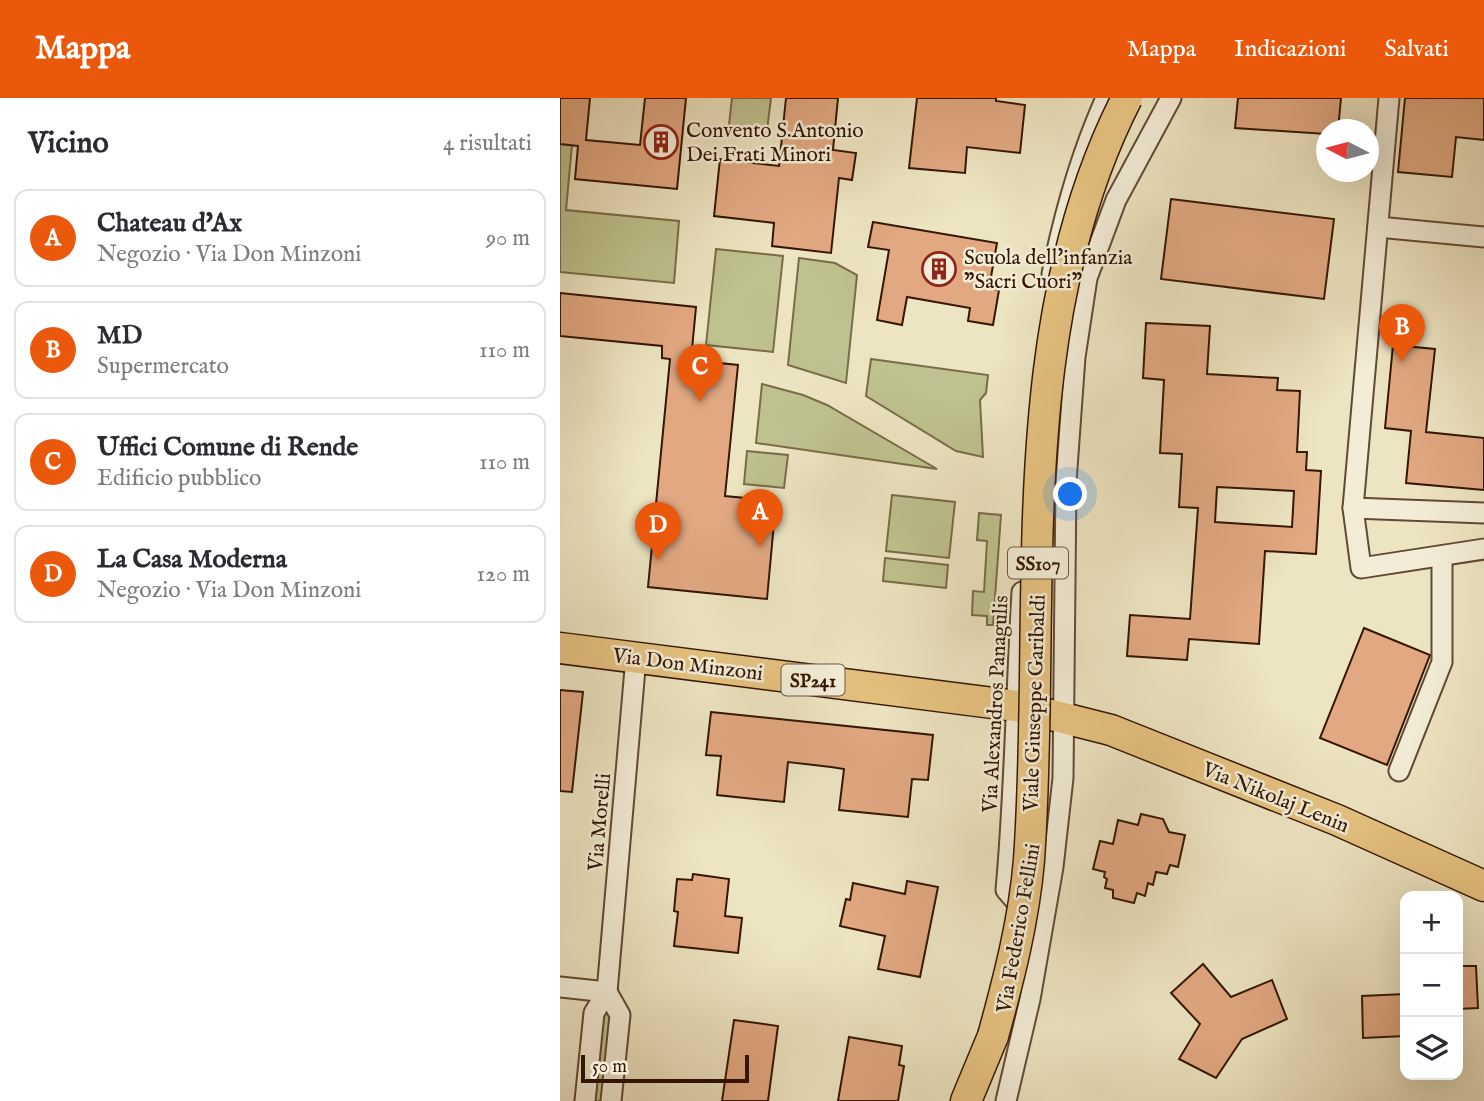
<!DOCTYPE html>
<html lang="it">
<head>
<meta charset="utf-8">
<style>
	:root { --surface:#fff; --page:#f7f7f7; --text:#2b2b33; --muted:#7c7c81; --line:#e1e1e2; --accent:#ea580c }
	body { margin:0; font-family:"IM FELL English",serif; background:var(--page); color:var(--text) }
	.controls { position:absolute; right:21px; bottom:21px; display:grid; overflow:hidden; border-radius:14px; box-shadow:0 7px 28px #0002 }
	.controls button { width:63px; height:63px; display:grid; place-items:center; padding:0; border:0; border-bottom:2px solid var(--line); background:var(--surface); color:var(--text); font:35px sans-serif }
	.compass { position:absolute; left:756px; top:21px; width:63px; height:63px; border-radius:50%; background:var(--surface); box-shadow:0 7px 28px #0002; rotate:276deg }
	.scale { position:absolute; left:21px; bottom:18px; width:168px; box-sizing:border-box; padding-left:7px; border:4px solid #341603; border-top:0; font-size:19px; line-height:24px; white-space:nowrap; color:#341603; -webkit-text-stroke:5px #f3edd7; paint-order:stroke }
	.you { position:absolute; left:511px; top:397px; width:24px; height:24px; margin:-18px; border:5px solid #fff; border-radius:50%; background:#1a73e8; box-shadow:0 0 0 10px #1a73e833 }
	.badge { display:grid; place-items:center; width:46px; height:46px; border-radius:50%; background:var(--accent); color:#fff; font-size:23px; font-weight:700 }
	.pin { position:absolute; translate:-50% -58px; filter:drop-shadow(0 2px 4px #0008) }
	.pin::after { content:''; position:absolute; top:37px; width:24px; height:21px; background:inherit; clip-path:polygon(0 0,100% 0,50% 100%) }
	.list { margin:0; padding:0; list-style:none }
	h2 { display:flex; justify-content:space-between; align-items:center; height:91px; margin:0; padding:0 28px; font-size:30px }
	h2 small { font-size:23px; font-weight:400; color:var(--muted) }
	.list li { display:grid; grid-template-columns:46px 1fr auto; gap:21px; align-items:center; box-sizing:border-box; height:98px; margin:0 14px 14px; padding:0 14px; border:2px solid var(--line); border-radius:14px }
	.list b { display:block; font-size:26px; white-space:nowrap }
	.list p { margin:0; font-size:23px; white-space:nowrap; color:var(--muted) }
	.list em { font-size:23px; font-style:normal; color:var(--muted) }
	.icon { flex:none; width:38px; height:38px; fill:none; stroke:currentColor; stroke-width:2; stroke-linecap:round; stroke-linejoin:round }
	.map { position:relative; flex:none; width:924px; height:1003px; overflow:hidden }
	header { display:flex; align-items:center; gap:42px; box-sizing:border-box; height:98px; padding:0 35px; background:var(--accent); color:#fff }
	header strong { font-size:33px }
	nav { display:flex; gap:38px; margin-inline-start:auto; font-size:24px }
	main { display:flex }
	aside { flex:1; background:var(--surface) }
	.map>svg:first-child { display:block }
</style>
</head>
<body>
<header>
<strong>Mappa</strong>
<nav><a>Mappa</a><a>Indicazioni</a><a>Salvati</a></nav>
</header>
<main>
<aside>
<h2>Vicino<small>4 risultati</small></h2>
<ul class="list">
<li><span class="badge">A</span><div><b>Chateau d'Ax</b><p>Negozio · Via Don Minzoni</p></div><em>90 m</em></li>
<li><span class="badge">B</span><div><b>MD</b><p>Supermercato</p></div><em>110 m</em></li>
<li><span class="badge">C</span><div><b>Uffici Comune di Rende</b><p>Edificio pubblico</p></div><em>110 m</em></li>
<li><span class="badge">D</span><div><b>La Casa Moderna</b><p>Negozio · Via Don Minzoni</p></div><em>120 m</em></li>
</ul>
</aside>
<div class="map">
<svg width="924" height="1003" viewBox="0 0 924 1003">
	<rect width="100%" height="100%" fill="#ede4c1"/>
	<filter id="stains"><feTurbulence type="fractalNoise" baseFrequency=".00286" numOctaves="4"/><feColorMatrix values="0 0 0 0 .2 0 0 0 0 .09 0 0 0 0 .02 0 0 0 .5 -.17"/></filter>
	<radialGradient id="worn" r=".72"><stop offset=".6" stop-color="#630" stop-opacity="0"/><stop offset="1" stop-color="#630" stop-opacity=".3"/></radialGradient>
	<g fill="#bec28e" stroke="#796c48" stroke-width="2">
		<polygon points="172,0 211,0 206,40 168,36"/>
		<polygon points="0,46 12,47 6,112 119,123 114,185 0,174"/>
		<polygon points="156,151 223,158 213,254 146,247"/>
		<polygon points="239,160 275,165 297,177 286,285 228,267"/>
		<polygon points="311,261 428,277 426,295 420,302 423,359 396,353 306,298"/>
		<polygon points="202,286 243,297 267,307 377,371 196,345"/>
		<polygon points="187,353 228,357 224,390 184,386"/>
		<polygon points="332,397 395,404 389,460 326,453"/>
		<polygon points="419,415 441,417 433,527 427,527 427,518 412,517 413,493 424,494 427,443 417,442"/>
		<polygon points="325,460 388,467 386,490 323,483"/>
		<polygon points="42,915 51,916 42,1003 32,1003"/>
	</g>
	<g fill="#e1a881" stroke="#341603" stroke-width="2" fill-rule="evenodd">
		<polygon points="0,0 30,0 26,42 80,47 85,0 126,0 117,91 15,81 18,48 0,46"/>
		<polygon points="226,0 278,0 273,52 296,55 292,82 279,80 271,155 212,148 214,125 154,118 160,61 219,68"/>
		<polygon points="357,0 436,0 436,3 465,7 460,55 407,49 405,75 349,70"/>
		<polygon points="678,0 781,0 778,32 766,32 766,36 675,30"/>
		<polygon points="845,0 924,0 924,42 896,39 892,79 838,74"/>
		<polygon points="611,101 774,121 764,201 601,181"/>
		<polygon points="313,124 437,145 429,190 439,192 433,227 408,223 410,210 347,199 342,227 317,222 329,152 308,149"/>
		<polygon points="0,195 136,209 131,262 178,267 165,398 216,403 207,501 88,489 110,261 102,260 102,248 0,238"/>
		<path d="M586,225l64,3 -3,48 71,4 -1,12 23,1 -3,61h10l-1,18 15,1 -5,83 -51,-3 -6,93 -70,-5 -2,21 -60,-4 3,-41 60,4 8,-111 -19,-1 3,-53 -22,-1 4,-73 -21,-2zM657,389l77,4 -2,36 -77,-5z"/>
		<polygon points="833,247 875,251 866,334 924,340 924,392 846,385 851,333 825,330"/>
		<polygon points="804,530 870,557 827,667 760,640"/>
		<polygon points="0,592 23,594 12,694 0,693"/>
		<polygon points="151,614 373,637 368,682 352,681 348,719 279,712 284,671 271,669 228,664 224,704 157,697 161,658 146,657"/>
		<polygon points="581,716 603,721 609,734 625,737 618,769 610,767 607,776 596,774 593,787 588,785 585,798 577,795 574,805 553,800 553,792 545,790 547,781 544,779 545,774 533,771 540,743 553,746 558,722 578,727"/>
		<polygon points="133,776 169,781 165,818 182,820 178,855 114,848 118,814 114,813 117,781 132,782"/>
		<polygon points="347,783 378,789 360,879 318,871 325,838 280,828 286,801 290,802 293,785 345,796"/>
		<polygon points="643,866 671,899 712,882 727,921 682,941 656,980 619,961 640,926 611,895"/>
		<polygon points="898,868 916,868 918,910 898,911"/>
		<polygon points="845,896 845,938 803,940 802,898"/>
		<polygon points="174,922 218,928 208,1003 162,1003"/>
		<polygon points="289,939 342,948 339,967 344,968 338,1003 278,1003"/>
	</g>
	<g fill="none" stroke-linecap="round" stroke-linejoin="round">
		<g stroke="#624a32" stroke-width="23">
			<g id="minor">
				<polyline points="829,0 793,410 801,470 924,451"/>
				<polyline points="818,129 924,139"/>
				<path d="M492,176c12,-60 29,-120 54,-176"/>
				<polyline points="793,410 924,415"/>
				<path d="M462,494c-6,100 -7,199 -16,298l21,24"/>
				<polyline points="839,673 882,564 882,458"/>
				<polyline points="0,889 47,894"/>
				<polyline points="47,894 60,917 51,1003"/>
				<polyline points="25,1003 34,915 47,894 76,559"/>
				<polyline points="446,1003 470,901 493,769 503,680 506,384 515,259 527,180 556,102 611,0"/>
			</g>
		</g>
		<g stroke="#341603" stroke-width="33">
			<g id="primary">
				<polyline points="0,550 456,608 551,632 777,722 924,788"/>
				<polyline points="406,1003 433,938"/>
			</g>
		</g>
		<use href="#minor" stroke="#f3edd7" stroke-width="19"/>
		<use href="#primary" stroke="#e6c280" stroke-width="30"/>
		<g stroke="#341603" stroke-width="33" stroke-linecap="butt">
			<path id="primary-bridge" d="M433,938c16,-58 31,-116 36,-176 18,-252 -21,-530 98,-762"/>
		</g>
		<use href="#primary-bridge" stroke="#e6c280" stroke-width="30"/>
	</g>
	<defs>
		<g id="building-ring" transform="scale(1.75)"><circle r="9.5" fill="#f3edd7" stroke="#8f2418" stroke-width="1.5"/><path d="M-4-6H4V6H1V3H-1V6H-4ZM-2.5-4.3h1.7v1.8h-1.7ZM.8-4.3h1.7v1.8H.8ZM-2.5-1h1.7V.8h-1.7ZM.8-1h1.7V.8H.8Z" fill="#8f2418"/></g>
	</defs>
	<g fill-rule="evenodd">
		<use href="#building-ring" x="101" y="44"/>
		<use href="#building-ring" x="379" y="171"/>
	</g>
	<g text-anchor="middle" stroke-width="5" stroke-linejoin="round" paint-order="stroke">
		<g fill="#f3edd7" stroke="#6d5643" stroke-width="2">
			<rect x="448" y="449.5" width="60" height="31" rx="5"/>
			<rect x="221.5" y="566.5" width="63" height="31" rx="5"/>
		</g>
		<g font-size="19" font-weight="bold" fill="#341603">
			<text x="478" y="472">SS107</text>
			<text x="253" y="589">SP241</text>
		</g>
		<g font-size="21" fill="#341603" stroke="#f3edd7" text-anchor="start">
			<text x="126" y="39">Convento S.Antonio<tspan x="126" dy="24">Dei Frati Minori</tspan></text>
			<text x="404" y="166">Scuola dell'infanzia<tspan x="404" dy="24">"Sacri Cuori"</tspan></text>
		</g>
		<g font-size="21" fill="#341603" stroke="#f3edd7">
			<text transform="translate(128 566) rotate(7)" y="7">Via Don Minzoni</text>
			<text transform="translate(474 605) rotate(-88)" y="7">Viale Giuseppe Garibaldi</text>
			<text transform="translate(435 606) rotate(-87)" y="7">Via Alexandros Panagulis</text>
			<text transform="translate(716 699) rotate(22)" y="7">Via Nikolaj Lenin</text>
			<text transform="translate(39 724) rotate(-85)" y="7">Via Morelli</text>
			<text transform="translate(458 830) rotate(-80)" y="7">Via Federico Fellini</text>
		</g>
	</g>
	<rect width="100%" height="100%" filter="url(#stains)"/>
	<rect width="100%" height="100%" fill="url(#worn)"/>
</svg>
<div class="controls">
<button>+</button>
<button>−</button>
<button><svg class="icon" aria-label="layers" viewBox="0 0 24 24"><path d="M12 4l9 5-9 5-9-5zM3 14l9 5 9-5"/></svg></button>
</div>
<svg class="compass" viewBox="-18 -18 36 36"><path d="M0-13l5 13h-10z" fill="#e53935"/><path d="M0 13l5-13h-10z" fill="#7c7c81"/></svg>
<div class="scale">50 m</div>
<div class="you"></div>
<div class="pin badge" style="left:200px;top:449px">A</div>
<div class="pin badge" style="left:842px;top:264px">B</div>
<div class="pin badge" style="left:140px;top:304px">C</div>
<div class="pin badge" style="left:98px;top:462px">D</div>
</div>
</main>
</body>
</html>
